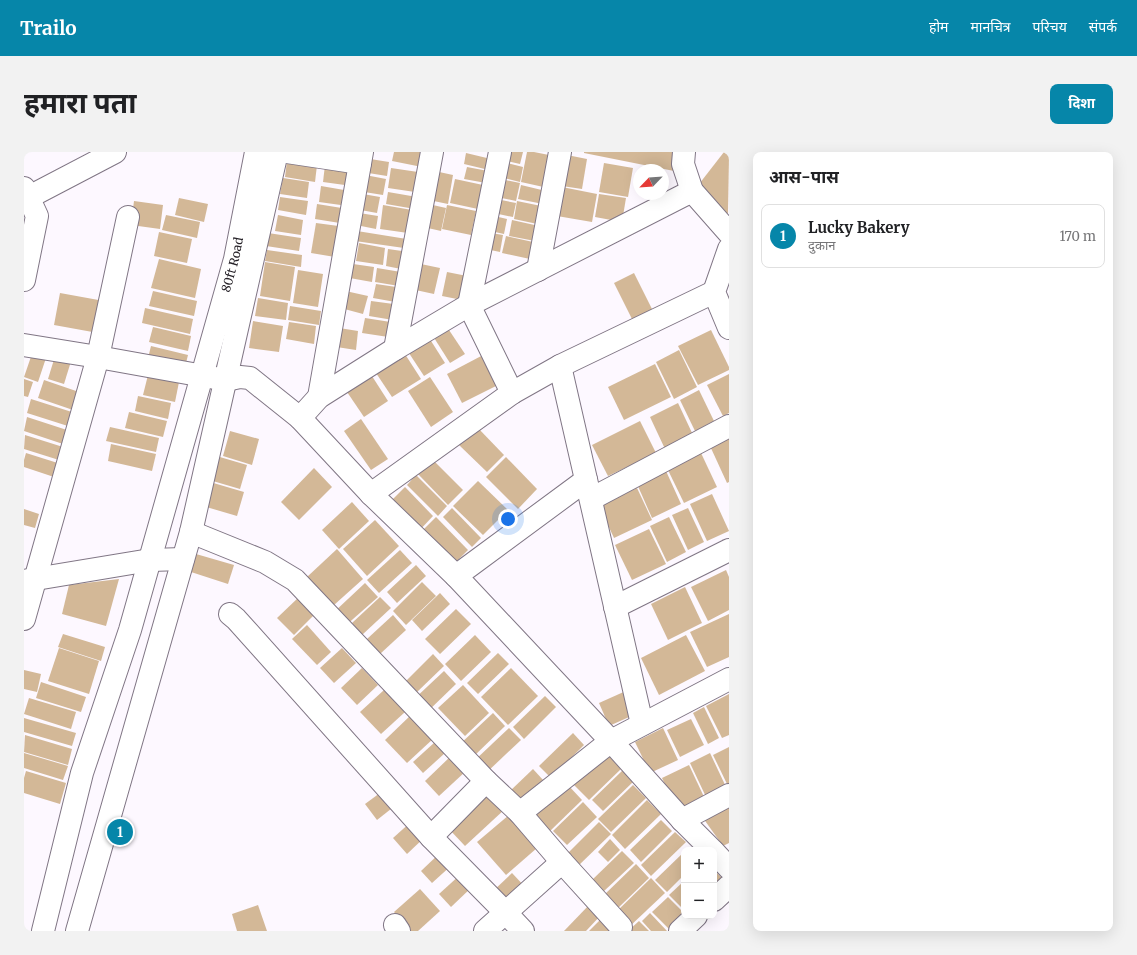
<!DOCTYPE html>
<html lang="hi">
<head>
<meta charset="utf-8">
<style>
	:root { --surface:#fff; --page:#f2f2f2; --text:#202124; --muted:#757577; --line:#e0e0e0; --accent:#0686a9 }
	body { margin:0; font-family:Merriweather,"Noto Sans Devanagari",serif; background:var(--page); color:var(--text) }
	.controls { position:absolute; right:12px; bottom:12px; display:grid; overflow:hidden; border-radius:8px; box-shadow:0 4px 16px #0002 }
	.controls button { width:36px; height:36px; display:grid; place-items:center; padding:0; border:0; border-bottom:1px solid var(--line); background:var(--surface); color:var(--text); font:20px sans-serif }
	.compass { position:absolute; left:609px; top:12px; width:36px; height:36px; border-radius:50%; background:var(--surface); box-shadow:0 4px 16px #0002; rotate:245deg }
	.you { position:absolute; left:484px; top:367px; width:14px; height:14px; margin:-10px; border:3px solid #fff; border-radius:50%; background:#1a73e8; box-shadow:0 0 0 6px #1a73e833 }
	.badge { display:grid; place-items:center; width:26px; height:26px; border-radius:50%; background:var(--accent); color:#fff; font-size:13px; font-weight:700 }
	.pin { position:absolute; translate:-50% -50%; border:2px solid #fff; box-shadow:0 1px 4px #0006 }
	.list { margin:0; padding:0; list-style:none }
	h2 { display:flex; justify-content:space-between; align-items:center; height:52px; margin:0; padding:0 16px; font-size:17px }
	h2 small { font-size:13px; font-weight:400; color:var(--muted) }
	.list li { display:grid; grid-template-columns:26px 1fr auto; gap:12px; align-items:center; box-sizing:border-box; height:64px; margin:0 8px 8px; padding:0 8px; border:1px solid var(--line); border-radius:8px }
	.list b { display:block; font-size:15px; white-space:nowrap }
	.list p { margin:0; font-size:13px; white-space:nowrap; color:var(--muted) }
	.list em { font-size:13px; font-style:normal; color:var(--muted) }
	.map { position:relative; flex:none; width:705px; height:779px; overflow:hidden; border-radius:8px }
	header { display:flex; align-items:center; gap:24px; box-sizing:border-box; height:56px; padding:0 20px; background:var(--accent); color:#fff }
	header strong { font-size:19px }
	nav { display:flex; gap:22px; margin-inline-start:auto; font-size:14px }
	.intro { display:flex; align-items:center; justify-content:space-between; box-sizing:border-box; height:96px; padding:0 24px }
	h1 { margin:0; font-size:28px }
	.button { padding:10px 18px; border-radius:8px; background:var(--accent); color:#fff; font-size:14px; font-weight:700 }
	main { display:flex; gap:24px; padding:0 24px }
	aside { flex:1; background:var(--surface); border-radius:8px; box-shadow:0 4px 16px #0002 }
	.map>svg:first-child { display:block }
</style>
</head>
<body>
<header>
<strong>Trailo</strong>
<nav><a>होम</a><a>मानचित्र</a><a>परिचय</a><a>संपर्क</a></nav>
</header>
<div class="intro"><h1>हमारा पता</h1><a class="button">दिशा</a></div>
<main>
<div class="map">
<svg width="705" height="779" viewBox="0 0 705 779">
	<rect width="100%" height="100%" fill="#fdf8ff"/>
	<g fill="#d3b897">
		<polygon points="370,0 401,0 398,15 368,9"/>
		<polygon points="477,0 499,0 496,12 475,7"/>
		<polygon points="503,0 510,0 530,4 524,36 497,30"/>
		<polygon points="560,0 649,0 650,19 560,1"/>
		<polygon points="700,0 705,4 704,62 672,36"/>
		<polygon points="442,1 467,7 465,18 440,12"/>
		<polygon points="543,3 563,7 558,37 538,34"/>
		<polygon points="340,6 365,10 363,24 338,20"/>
		<polygon points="263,9 293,13 291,30 261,25"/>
		<polygon points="475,9 499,15 496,30 472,24"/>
		<polygon points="580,11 609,16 604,45 575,40"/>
		<polygon points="301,13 330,17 328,34 299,30"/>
		<polygon points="443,15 464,19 462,31 440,27"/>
		<polygon points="367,16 394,20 391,40 364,36"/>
		<polygon points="406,18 429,23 424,52 400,47"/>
		<polygon points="336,22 362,27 359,43 334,39"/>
		<polygon points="259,26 285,30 283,46 256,42"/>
		<polygon points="471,26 496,31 492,49 468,44"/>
		<polygon points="431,27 459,33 454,57 426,51"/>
		<polygon points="497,33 526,40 524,53 494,47"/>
		<polygon points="297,34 326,39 324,54 295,50"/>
		<polygon points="538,35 573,42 568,70 533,64"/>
		<polygon points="364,40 393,45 391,57 362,52"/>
		<polygon points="333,41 356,45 353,61 331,57"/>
		<polygon points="575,42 602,46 598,70 571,65"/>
		<polygon points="256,45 284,49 282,63 254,58"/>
		<polygon points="155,46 184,52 180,70 151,63"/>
		<polygon points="467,46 492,51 489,65 465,60"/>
		<polygon points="110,49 139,53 136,77 107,73"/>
		<polygon points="493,49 522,55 518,73 490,67"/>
		<polygon points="400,51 422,56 417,79 395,74"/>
		<polygon points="293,52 324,57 322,72 291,67"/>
		<polygon points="359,53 388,58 384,81 356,77"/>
		<polygon points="423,53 452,59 447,83 418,77"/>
		<polygon points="329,60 354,64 352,77 327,72"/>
		<polygon points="142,63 176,70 173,86 138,78"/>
		<polygon points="254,63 279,68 277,83 251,79"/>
		<polygon points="466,63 483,67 480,82 462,78"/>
		<polygon points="488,68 515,74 511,89 485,84"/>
		<polygon points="292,71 322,75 317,106 287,101"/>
		<polygon points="333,79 389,88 387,97 331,89"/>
		<polygon points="135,80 168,87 163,111 130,104"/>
		<polygon points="461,80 479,83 476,100 457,96"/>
		<polygon points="244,81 277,86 275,99 242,94"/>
		<polygon points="482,84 509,90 506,107 478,101"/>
		<polygon points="335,91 361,96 359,113 332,109"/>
		<polygon points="364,97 385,100 382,118 362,114"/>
		<polygon points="243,98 278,103 277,115 241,109"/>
		<polygon points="135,107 177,117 171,146 127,136"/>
		<polygon points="241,110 271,115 266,149 236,144"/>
		<polygon points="322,111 350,115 348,130 320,125"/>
		<polygon points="392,111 416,116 410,142 387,137"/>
		<polygon points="353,116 383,121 381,135 351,130"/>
		<polygon points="274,118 299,122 294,155 269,151"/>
		<polygon points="423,120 448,125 443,149 418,144"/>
		<polygon points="610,121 630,161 610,171 590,131"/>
		<polygon points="352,132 379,136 377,151 349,146"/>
		<polygon points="317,138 344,144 339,162 313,155"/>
		<polygon points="129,139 173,149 170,164 125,154"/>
		<polygon points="36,141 80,149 74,181 30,173"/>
		<polygon points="234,146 264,151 262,168 231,164"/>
		<polygon points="347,149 377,153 375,169 345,164"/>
		<polygon points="266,154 297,159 295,173 264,168"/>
		<polygon points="121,156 169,167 166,182 118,171"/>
		<polygon points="341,166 373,171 371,186 338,181"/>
		<polygon points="229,169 259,174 255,200 225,196"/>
		<polygon points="265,170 292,174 290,192 262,187"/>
		<polygon points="421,172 441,202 426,211 407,181"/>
		<polygon points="129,175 167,184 164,199 125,190"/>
		<polygon points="309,175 334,179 332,198 306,194"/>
		<polygon points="687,178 705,215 705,218 674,233 654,194"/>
		<polygon points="402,181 421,211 400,224 381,195"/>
		<polygon points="127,194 164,203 160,219 123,210"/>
		<polygon points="10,196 24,200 14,230 0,225"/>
		<polygon points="655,198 673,235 650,247 632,210"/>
		<polygon points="379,199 397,227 368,245 350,218"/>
		<polygon points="32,201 48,206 40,232 24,227"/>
		<polygon points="461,202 476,232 438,251 423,222"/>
		<polygon points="631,212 647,245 600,268 584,235"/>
		<polygon points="125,219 156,225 151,250 119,243"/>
		<polygon points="346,221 364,249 340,265 321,237"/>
		<polygon points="705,222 705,261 699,264 683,233"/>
		<polygon points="406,225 429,260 407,275 384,239"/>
		<polygon points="0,227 9,230 4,245 0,244"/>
		<polygon points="20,228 55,240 49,258 14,246"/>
		<polygon points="675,238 690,269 671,279 656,248"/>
		<polygon points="114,244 147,251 144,267 111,259"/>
		<polygon points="7,247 51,261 47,275 3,261"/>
		<polygon points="654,251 669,283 641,297 626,265"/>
		<polygon points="105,260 143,269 139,285 101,276"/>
		<polygon points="3,265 46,279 42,293 0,279"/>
		<polygon points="337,267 364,307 347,318 320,279"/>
		<polygon points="616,269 632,301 584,324 568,293"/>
		<polygon points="86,275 135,286 132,300 82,289"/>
		<polygon points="453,275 480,303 463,320 435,293"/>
		<polygon points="206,279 235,287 228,313 199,304"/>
		<polygon points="1,283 39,295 35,308 0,297"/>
		<polygon points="705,285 705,330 703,331 686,294"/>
		<polygon points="87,292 132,302 128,319 84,309"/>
		<polygon points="2,301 40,313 36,327 0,315 0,308"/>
		<polygon points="677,301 693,335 660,351 643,316"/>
		<polygon points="189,303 223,313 216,337 182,327"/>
		<polygon points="482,305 513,337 494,357 462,325"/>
		<polygon points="408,307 439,338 424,353 394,322"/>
		<polygon points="290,316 308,335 275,368 257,350"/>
		<polygon points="642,319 657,352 628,366 613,332"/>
		<polygon points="392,323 423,354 414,364 383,333"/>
		<polygon points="454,329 484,358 459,383 429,354"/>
		<polygon points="186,330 220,340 213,364 179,354"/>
		<polygon points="381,335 409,364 393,381 364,352"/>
		<polygon points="613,336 628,368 590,386 575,354"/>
		<polygon points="688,342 705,379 683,389 666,352"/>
		<polygon points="328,350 345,369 315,397 298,378"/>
		<polygon points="428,356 457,386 448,395 419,365"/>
		<polygon points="664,356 680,390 664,398 648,363"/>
		<polygon points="0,357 15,362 11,376 0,373"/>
		<polygon points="412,365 444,398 427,415 394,383"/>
		<polygon points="645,365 662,400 643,410 626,374"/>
		<polygon points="351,368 375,394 343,424 319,397"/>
		<polygon points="625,377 642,412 608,428 591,393"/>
		<polygon points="313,397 339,427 310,453 283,425"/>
		<polygon points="376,398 388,411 355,441 343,428"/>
		<polygon points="172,402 210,413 204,432 167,420"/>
		<polygon points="392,413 402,424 373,451 363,440"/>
		<polygon points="702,418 705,425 705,458 684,469 667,435"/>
		<polygon points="95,427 82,474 38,462 45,433"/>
		<polygon points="398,430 412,444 382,473 369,459"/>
		<polygon points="341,431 354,445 320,475 308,462"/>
		<polygon points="661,435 678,471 644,488 627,452"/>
		<polygon points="416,441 426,452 398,479 388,468"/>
		<polygon points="275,445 291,462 270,483 253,466"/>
		<polygon points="356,445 367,456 338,483 328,471"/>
		<polygon points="432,457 447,472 416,502 401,487"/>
		<polygon points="705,462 705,505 683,515 666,480"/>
		<polygon points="369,463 382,478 356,502 343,487"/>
		<polygon points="283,473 307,500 293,513 268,487"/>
		<polygon points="39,482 81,495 77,509 34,495"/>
		<polygon points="451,483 467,500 437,529 421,512"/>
		<polygon points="662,483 681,519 635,543 617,506"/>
		<polygon points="35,496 75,509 65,542 24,529"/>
		<polygon points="318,496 332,511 310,531 296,516"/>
		<polygon points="474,501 485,512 454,542 443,531"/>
		<polygon points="409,502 420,514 392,541 381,530"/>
		<polygon points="338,516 354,533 333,553 317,536"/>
		<polygon points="487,516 514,544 484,573 457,545"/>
		<polygon points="0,518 17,522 13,540 0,537"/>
		<polygon points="420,519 432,532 401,562 388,549"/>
		<polygon points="17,530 62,545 57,560 12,546"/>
		<polygon points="439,533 465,561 441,584 414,556"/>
		<polygon points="360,538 381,560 357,582 336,560"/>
		<polygon points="604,538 614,561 585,574 575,551"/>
		<polygon points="705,542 705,583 698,586 682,554"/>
		<polygon points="521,544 532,555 500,587 489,575"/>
		<polygon points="5,546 52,560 47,577 0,562"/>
		<polygon points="680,555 695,586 684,592 669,561"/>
		<polygon points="469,561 481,574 447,607 434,594"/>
		<polygon points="388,562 410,586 383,611 361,588"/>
		<polygon points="0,566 52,581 48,594 0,580"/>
		<polygon points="667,567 680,593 656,605 643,578"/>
		<polygon points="485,576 497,588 462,621 450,609"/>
		<polygon points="639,576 654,608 626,621 611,590"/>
		<polygon points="549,581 560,593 527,626 515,614"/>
		<polygon points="1,583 48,597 44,613 0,600"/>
		<polygon points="411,590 421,601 399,621 389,610"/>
		<polygon points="705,595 705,633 704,634 689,603"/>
		<polygon points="0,601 44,614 39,628 0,616"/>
		<polygon points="582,601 597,617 565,648 549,632"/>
		<polygon points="686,601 703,637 683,647 666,611"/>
		<polygon points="428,603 442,619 415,644 401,629"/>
		<polygon points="665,613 681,647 654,660 638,626"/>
		<polygon points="509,617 520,629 496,652 485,640"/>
		<polygon points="599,618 610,629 579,659 568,648"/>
		<polygon points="2,619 42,631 36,652 0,641 0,626"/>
		<polygon points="543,632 558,648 523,682 508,666"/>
		<polygon points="609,633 622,646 587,680 574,667"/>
		<polygon points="360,638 372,653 353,668 341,652"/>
		<polygon points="465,640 481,657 441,694 425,677"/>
		<polygon points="623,648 637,662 601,697 588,683"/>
		<polygon points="559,650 573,665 543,693 529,679"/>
		<polygon points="705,653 705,691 699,694 679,666"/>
		<polygon points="485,663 513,696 482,723 453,690"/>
		<polygon points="637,668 648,679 617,710 606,698"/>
		<polygon points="388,669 402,684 383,702 369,686"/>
		<polygon points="575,670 587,682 552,716 541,704"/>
		<polygon points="651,680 662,690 627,724 617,713"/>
		<polygon points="586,687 596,698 584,710 574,700"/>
		<polygon points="418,699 429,712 408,731 397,719"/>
		<polygon points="598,699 610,711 579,740 568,728"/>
		<polygon points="660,700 660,723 643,740 631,728"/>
		<polygon points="612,712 625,726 592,758 579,744"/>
		<polygon points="690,718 699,727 690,735"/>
		<polygon points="488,721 503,737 481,757 467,741"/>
		<polygon points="437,722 448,735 427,755 415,742"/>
		<polygon points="627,726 641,741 604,776 590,762"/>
		<polygon points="660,729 660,758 645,743"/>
		<polygon points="396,737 416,759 394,779 387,779 370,760"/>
		<polygon points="644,745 660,761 646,778 628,760"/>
		<polygon points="566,752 577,763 562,779 540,779"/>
		<polygon points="234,753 243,779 213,779 208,762"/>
		<polygon points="626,761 643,779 627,779 618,769"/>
		<polygon points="578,766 592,779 565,779"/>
		<polygon points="615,769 625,779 604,779"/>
	</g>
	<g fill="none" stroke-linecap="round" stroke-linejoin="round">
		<g stroke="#807685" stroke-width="24">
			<g id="street">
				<polyline points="263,0 336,11"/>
				<polyline points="476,0 445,153 488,241"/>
				<polyline points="660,0 659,12 668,39 705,81"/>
				<polyline points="0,36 13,64 0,128"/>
				<polyline points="5,45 91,0"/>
				<polyline points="705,97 690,140 705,176"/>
				<polyline points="514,118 536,0"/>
				<polyline points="0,193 74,205 202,228 216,225 226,226 276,266 347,342 432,424 587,589 658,668 688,698"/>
				<polyline points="371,197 408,0"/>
				<polyline points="536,214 618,572"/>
				<polyline points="295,245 338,0"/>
				<polyline points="276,266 295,245 371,197 445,153 668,39"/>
				<polyline points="347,342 488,241 536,214 690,140"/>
				<polyline points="567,347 705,274"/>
				<polyline points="167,380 241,410 271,428 462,629 496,661 538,710 597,775"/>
				<polyline points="432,424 562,328"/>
				<polyline points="0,429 126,408 159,407"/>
				<polyline points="591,455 705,398"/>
				<polyline points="206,462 212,467 407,685 482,761 499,779"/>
				<polyline points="0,467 74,205 104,65"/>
				<polyline points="496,661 587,589 705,527"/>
				<polyline points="658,668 705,643"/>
				<polyline points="407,685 462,629"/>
				<polyline points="690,700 705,716"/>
				<polyline points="690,748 705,734"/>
				<polyline points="371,773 375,779"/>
				<polyline points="461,779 538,710"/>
				<polyline points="656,779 672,764"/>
			</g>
		</g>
		<g stroke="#807685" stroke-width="24">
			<g id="secondary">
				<path id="s1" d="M19,779l39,-158 48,-143 105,-371 21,-107"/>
				<polyline points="53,779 167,380 253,0"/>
			</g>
		</g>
		<use href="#street" stroke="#fff" stroke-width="22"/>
		<use href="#secondary" stroke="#fff" stroke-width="22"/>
	</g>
	<g text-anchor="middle" stroke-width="3" stroke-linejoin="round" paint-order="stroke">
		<g font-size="12" fill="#262228" stroke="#fdf8ff">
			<text dy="4" stroke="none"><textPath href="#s1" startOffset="693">80ft Road</textPath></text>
		</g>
	</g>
</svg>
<div class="controls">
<button>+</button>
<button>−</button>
</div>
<svg class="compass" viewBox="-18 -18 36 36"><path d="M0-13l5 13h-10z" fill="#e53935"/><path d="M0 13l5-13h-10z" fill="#757577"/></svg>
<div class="you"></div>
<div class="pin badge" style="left:96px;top:680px">1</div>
</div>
<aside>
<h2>आस-पास<small></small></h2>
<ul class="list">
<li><span class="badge">1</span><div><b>Lucky Bakery</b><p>दुकान</p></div><em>170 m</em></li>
</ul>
</aside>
</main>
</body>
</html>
